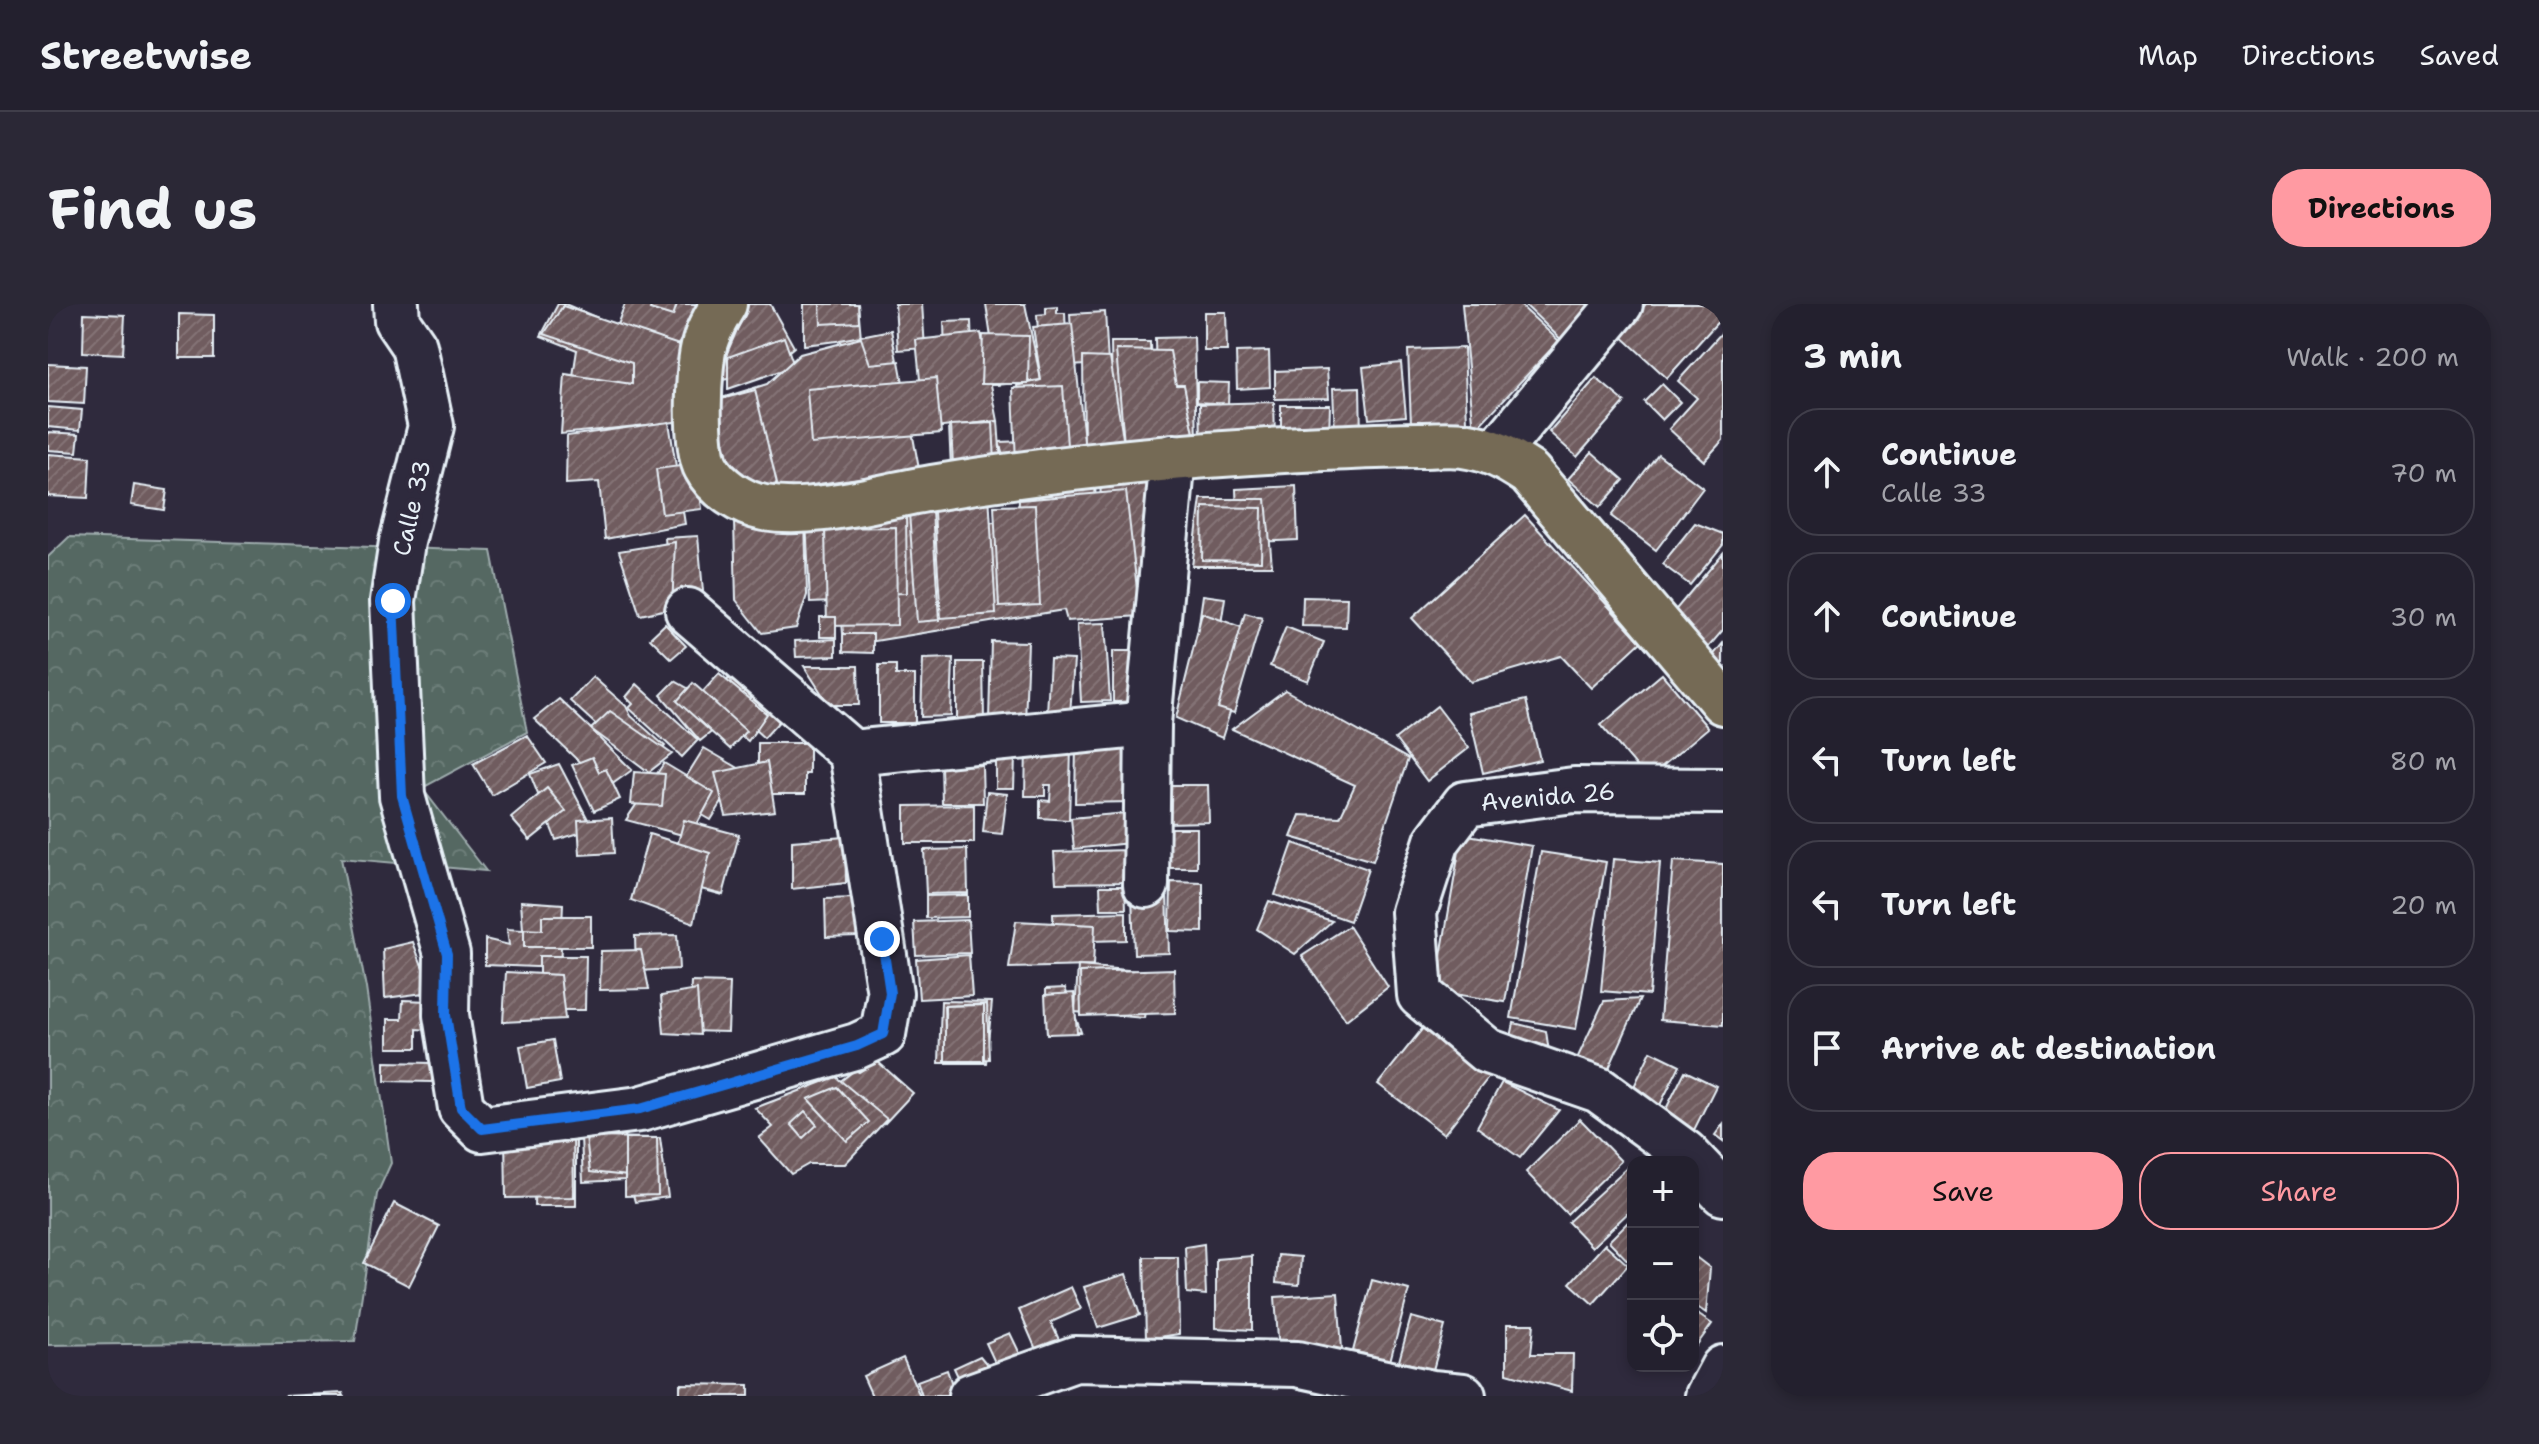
<!DOCTYPE html>
<html lang="en">
<head>
<meta charset="utf-8">
<style>
	:root { --surface:#23202e; --page:#2b2836; --text:#f1f3f6; --muted:#a3a3aa; --line:#403e4a; --accent:#ff9aa2 }
	body { margin:0; font-family:"Shantell Sans",sans-serif; background:var(--page); color:var(--text) }
	.controls { position:absolute; right:24px; bottom:24px; display:grid; overflow:hidden; border-radius:16px; box-shadow:0 4px 12px #0003 }
	.controls button { width:72px; height:72px; display:grid; place-items:center; padding:0; border:0; border-bottom:2px solid var(--line); background:var(--surface); color:var(--text); font:40px sans-serif }
	.stop { position:absolute; width:24px; height:24px; margin:-18px; border:6px solid #1a73e8; border-radius:50%; background:#fff }
	.stop.end { background:#1a73e8; border-color:#fff; box-shadow:0 2px 8px #0008 }
	.list { margin:0; padding:0; list-style:none }
	h2 { display:flex; justify-content:space-between; align-items:center; height:104px; margin:0; padding:0 32px; font-size:34px }
	h2 small { font-size:26px; font-weight:400; color:var(--muted) }
	.list li { display:grid; grid-template-columns:52px 1fr auto; gap:24px; align-items:center; box-sizing:border-box; height:128px; margin:0 16px 16px; padding:0 16px; border:2px solid var(--line); border-radius:32px }
	.list b { display:block; font-size:30px; white-space:nowrap }
	.list p { margin:0; font-size:26px; white-space:nowrap; color:var(--muted) }
	.list em { font-size:26px; font-style:normal; color:var(--muted) }
	.actions { display:flex; gap:16px; padding:24px 32px }
	.actions a { flex:1; padding:18px 0; border:2px solid var(--accent); border-radius:32px; text-align:center; font-size:28px; color:var(--accent) }
	.actions .main { background:var(--accent); color:#111 }
	.icon { flex:none; width:44px; height:44px; fill:none; stroke:currentColor; stroke-width:2; stroke-linecap:round; stroke-linejoin:round }
	.map { position:relative; flex:none; width:1675px; height:1092px; overflow:hidden; border-radius:32px }
	header { display:flex; align-items:center; gap:48px; box-sizing:border-box; height:112px; padding:0 40px; background:var(--surface); border-bottom:2px solid var(--line) }
	header strong { font-size:38px }
	nav { display:flex; gap:44px; margin-inline-start:auto; font-size:28px }
	.intro { display:flex; align-items:center; justify-content:space-between; box-sizing:border-box; height:192px; padding:0 48px }
	h1 { margin:0; font-size:56px }
	.button { padding:20px 36px; border-radius:32px; background:var(--accent); color:#111; font-size:28px; font-weight:700 }
	main { display:flex; gap:48px; padding:0 48px }
	aside { flex:1; background:var(--surface); border-radius:32px; box-shadow:0 4px 12px #0003 }
	.map>svg:first-child { display:block }
</style>
</head>
<body>
<header>
<strong>Streetwise</strong>
<nav><a>Map</a><a>Directions</a><a>Saved</a></nav>
</header>
<div class="intro"><h1>Find us</h1><a class="button">Directions</a></div>
<main>
<div class="map">
<svg width="1675" height="1092" viewBox="0 0 1675 1092">
	<defs>
		<pattern id="forest-crowns" width="20" height="18" patternUnits="userSpaceOnUse" patternTransform="scale(2)"><rect width="20" height="18" fill="#546862"/><path d="M2 6a3 3 0 1 1 6 0M12 15a3 3 0 1 1 6 0" fill="none" stroke="#6d7e79"/></pattern>
		<pattern id="building-hatch" width="6" height="6" patternUnits="userSpaceOnUse" patternTransform="scale(2)"><rect width="6" height="6" fill="#705b5e"/><path d="M-1 1l2-2M0 6l6-6M5 7l2-2" fill="none" stroke="#847376"/></pattern>
	</defs>
	<rect width="100%" height="100%" fill="#2f2a3d"/>
	<filter id="ink" filterUnits="userSpaceOnUse"><feTurbulence type="fractalNoise" baseFrequency=".0125" numOctaves="2"/><feDisplacementMap in="SourceGraphic" scale="16" xChannelSelector="R" yChannelSelector="G"/><feConvolveMatrix kernelMatrix="1 2 1 2 8 2 1 2 1" color-interpolation-filters="sRGB"/></filter>
	<g filter="url(#ink)">
		<polygon fill="url(#forest-crowns)" stroke="#9eacad" stroke-width="2" points="21,233 443,247 479,428 374,484 438,567 293,554 318,684 343,859 329,890 307,1037 0,1041 0,253"/>
		<g fill="url(#building-hatch)" stroke="#e8f1f8" stroke-width="2">
			<polygon points="510,0 517,0 632,49 628,117 517,123 529,46 493,32"/>
			<polygon points="577,0 656,0 629,42 569,21"/>
			<polygon points="604,0 629,0 625,12 602,5"/>
			<polygon points="693,0 721,0 731,29 677,47 682,24"/>
			<polygon points="700,0 722,0 746,43 713,70 667,77"/>
			<polygon points="756,0 810,0 813,34 756,41"/>
			<polygon points="772,0 810,0 811,18 773,20"/>
			<polygon points="847,0 874,0 877,44 850,46"/>
			<polygon points="938,0 977,0 993,76 950,81"/>
			<polygon points="1414,0 1471,0 1511,37 1426,127"/>
			<polygon points="1476,0 1541,0 1553,11 1522,44"/>
			<polygon points="1598,0 1675,0 1675,12 1619,74 1571,30"/>
			<polygon points="515,2 634,42 636,117 513,130 517,70 584,80 584,59 496,30"/>
			<polygon points="1009,2 1009,9 1017,9 1020,79 993,80 989,11 998,10 998,3"/>
			<polygon points="1057,8 1060,59 1025,62 1022,10"/>
			<polygon points="1156,8 1178,8 1179,47 1156,47"/>
			<polygon points="36,9 77,11 75,50 35,48"/>
			<polygon points="131,10 166,11 166,54 131,54"/>
			<polygon points="923,17 924,50 897,51 896,18"/>
			<polygon points="1024,20 1038,156 959,163 951,138 977,137 969,82 993,76 985,23"/>
			<polygon points="843,26 851,67 801,77 792,36"/>
			<polygon points="1675,27 1675,136 1656,157 1621,125 1649,94 1630,77"/>
			<polygon points="933,29 950,117 877,125 868,36"/>
			<polygon points="935,31 981,32 980,80 933,80"/>
			<polygon points="736,33 746,62 680,85 680,53"/>
			<polygon points="1146,33 1149,135 1109,136 1107,34"/>
			<polygon points="813,34 822,60 851,57 871,165 690,192 664,97 719,80 752,50"/>
			<polygon points="1063,38 1102,38 1105,139 1065,140"/>
			<polygon points="1416,44 1419,118 1363,120 1360,46"/>
			<polygon points="1068,46 1122,47 1128,81 1136,81 1148,139 1077,151"/>
			<polygon points="1221,47 1222,83 1189,85 1188,48"/>
			<polygon points="1035,53 1062,54 1076,140 1036,143"/>
			<polygon points="1353,59 1358,112 1321,115 1315,63"/>
			<polygon points="0,60 38,62 36,100 0,98"/>
			<polygon points="1279,65 1281,94 1227,95 1227,67"/>
			<polygon points="888,74 893,129 763,140 759,85"/>
			<polygon points="1548,74 1577,98 1529,153 1501,128"/>
			<polygon points="1149,78 1181,79 1180,100 1149,98"/>
			<polygon points="1614,80 1632,98 1614,116 1596,98"/>
			<polygon points="1015,82 1020,157 968,159 965,84"/>
			<polygon points="1312,83 1313,133 1287,133 1285,84"/>
			<polygon points="707,86 729,180 689,189 666,97"/>
			<polygon points="1226,98 1227,132 1153,134 1152,100"/>
			<polygon points="1233,101 1282,101 1281,133 1233,133"/>
			<polygon points="0,103 34,106 32,126 0,123"/>
			<polygon points="950,117 953,159 903,163 901,122"/>
			<polygon points="621,118 637,220 557,235 551,178 518,180 519,132"/>
			<polygon points="945,119 947,159 905,162 903,121"/>
			<polygon points="0,128 31,130 29,148 0,146"/>
			<polygon points="1544,148 1576,176 1552,203 1520,175"/>
			<polygon points="0,150 42,153 40,194 0,192"/>
			<polygon points="1610,150 1655,184 1608,246 1563,212"/>
			<polygon points="648,160 654,205 614,210 608,165"/>
			<polygon points="1110,166 1107,296 1056,299 1052,168"/>
			<polygon points="1047,171 1050,302 992,303 989,172"/>
			<polygon points="86,181 119,186 116,206 83,201"/>
			<polygon points="1248,182 1250,236 1190,239 1188,185"/>
			<polygon points="1078,187 1092,312 1019,317 1016,306 796,342 786,218 847,217 848,206 893,203 896,224 970,215 971,196"/>
			<polygon points="941,190 948,310 893,314 885,193"/>
			<polygon points="1153,195 1218,195 1224,262 1144,262"/>
			<polygon points="987,201 992,301 951,303 946,202"/>
			<polygon points="1155,203 1214,204 1213,257 1154,256"/>
			<polygon points="884,207 891,316 869,318 861,209"/>
			<polygon points="819,209 858,209 859,289 819,290"/>
			<polygon points="1477,211 1593,338 1543,384 1513,352 1423,378 1364,314"/>
			<polygon points="806,213 810,297 762,299 758,215"/>
			<polygon points="757,214 759,291 748,324 714,329 688,296 686,217"/>
			<polygon points="1647,219 1675,230 1675,241 1642,281 1614,260"/>
			<polygon points="848,223 849,321 779,322 777,224"/>
			<polygon points="650,232 655,287 622,289 617,234"/>
			<polygon points="627,238 624,304 592,311 571,247"/>
			<polygon points="1675,249 1675,326 1653,352 1619,316"/>
			<polygon points="1155,291 1177,294 1161,398 1140,395"/>
			<polygon points="1255,293 1299,294 1298,323 1254,322"/>
			<polygon points="1154,309 1207,328 1174,434 1128,414"/>
			<polygon points="1197,309 1214,314 1186,409 1170,404"/>
			<rect x="772" y="313" width="16" height="20"/>
			<polygon points="1057,319 1062,397 1033,398 1029,320"/>
			<polygon points="617,320 638,342 623,355 602,334"/>
			<polygon points="1238,323 1276,338 1260,377 1222,362"/>
			<polygon points="795,330 825,330 825,349 795,348"/>
			<polygon points="788,335 788,352 748,353 747,337"/>
			<polygon points="943,337 980,338 977,419 941,418"/>
			<polygon points="1675,339 1675,373 1658,360"/>
			<polygon points="1065,347 1101,347 1101,397 1065,398"/>
			<polygon points="905,354 903,412 873,413 875,355"/>
			<polygon points="1002,355 1026,356 1022,410 999,409"/>
			<polygon points="909,358 935,358 936,417 909,418"/>
			<polygon points="831,361 848,361 848,371 867,371 867,419 831,419"/>
			<polygon points="756,362 810,362 811,401 781,401"/>
			<polygon points="688,367 736,412 716,434 667,389"/>
			<polygon points="671,370 719,410 700,437 676,418 652,437 613,391 627,377 652,391"/>
			<polygon points="1614,370 1660,424 1599,475 1553,421"/>
			<polygon points="545,373 578,402 583,412 617,442 597,465 522,397"/>
			<polygon points="645,379 698,427 682,445 629,397"/>
			<polygon points="589,380 650,436 634,453 581,404 585,400 578,393"/>
			<polygon points="1237,386 1360,455 1325,557 1243,533 1252,511 1292,513 1307,481 1184,425"/>
			<polygon points="511,395 543,425 584,466 559,484 486,415"/>
			<polygon points="1478,396 1492,456 1435,469 1421,409"/>
			<polygon points="1389,402 1421,444 1379,477 1347,435"/>
			<polygon points="562,407 624,450 601,468 543,425"/>
			<polygon points="479,431 498,459 444,491 425,460"/>
			<polygon points="1086,433 1086,498 1027,499 1028,441"/>
			<polygon points="710,439 761,439 761,470 757,470 757,490 710,490"/>
			<polygon points="656,444 694,466 663,516 625,494"/>
			<polygon points="978,444 1023,445 1021,516 992,514 992,496 1002,497 1003,481 997,481 997,492 977,492"/>
			<polygon points="544,453 551,468 558,465 572,495 546,507 524,461"/>
			<polygon points="948,453 967,453 966,484 948,484"/>
			<polygon points="719,458 727,507 678,512 667,469"/>
			<polygon points="616,459 666,489 642,533 578,516"/>
			<polygon points="511,460 545,525 508,536 482,470"/>
			<polygon points="934,461 935,499 894,499 893,462"/>
			<polygon points="586,468 617,470 614,502 583,500"/>
			<polygon points="1117,481 1160,481 1161,518 1117,519"/>
			<polygon points="499,484 518,507 482,536 463,514"/>
			<polygon points="939,488 959,490 954,530 935,528"/>
			<polygon points="926,501 926,539 857,539 857,502"/>
			<polygon points="1078,509 1081,539 1026,545 1023,514"/>
			<polygon points="564,514 566,549 532,551 530,516"/>
			<polygon points="636,516 691,531 675,591 620,576"/>
			<rect x="1121" y="524" width="28" height="40"/>
			<polygon points="601,530 662,549 646,619 583,596"/>
			<polygon points="1414,530 1484,542 1457,698 1387,687"/>
			<polygon points="797,533 798,579 744,585 744,537"/>
			<polygon points="1245,539 1320,565 1302,617 1227,591"/>
			<polygon points="919,545 920,589 878,590 876,546"/>
			<polygon points="1081,546 1081,578 1008,579 1006,548"/>
			<polygon points="1493,548 1558,558 1528,725 1463,714"/>
			<polygon points="1565,555 1612,559 1601,691 1553,687"/>
			<polygon points="1625,557 1675,560 1675,721 1612,716"/>
			<polygon points="1123,578 1155,579 1155,628 1122,627"/>
			<polygon points="1052,582 1077,582 1078,605 1053,605"/>
			<polygon points="1119,588 1121,649 1086,650 1084,590"/>
			<polygon points="920,591 920,613 878,614 878,592"/>
			<polygon points="809,594 809,632 778,633 777,595"/>
			<polygon points="473,597 515,600 512,664 437,661 437,635 461,641 459,625 475,626"/>
			<polygon points="1221,597 1284,617 1247,650 1209,625"/>
			<polygon points="1078,608 1078,636 1006,638 1005,610"/>
			<polygon points="494,612 543,612 543,643 476,643 476,625 494,626"/>
			<polygon points="920,616 922,649 868,651 866,618"/>
			<polygon points="968,617 1047,621 1045,662 961,664"/>
			<polygon points="1301,622 1340,683 1298,716 1254,652"/>
			<polygon points="629,631 631,665 588,667 587,632"/>
			<polygon points="365,638 384,688 337,694 335,645"/>
			<polygon points="593,646 601,685 552,686 553,647"/>
			<polygon points="921,651 924,692 871,695 868,655"/>
			<polygon points="491,652 538,652 537,706 491,706"/>
			<polygon points="1030,662 1091,667 1089,681 1101,681 1096,714 1027,708"/>
			<polygon points="1126,665 1127,709 1033,712 1032,668"/>
			<polygon points="458,668 512,671 517,715 455,718"/>
			<polygon points="643,678 682,679 680,728 641,727"/>
			<polygon points="1017,684 1033,728 999,729 998,685"/>
			<polygon points="649,686 652,731 616,729 613,692"/>
			<polygon points="1026,689 1029,729 999,730 997,691"/>
			<polygon points="1592,695 1558,771 1528,757 1556,697"/>
			<polygon points="355,696 381,697 380,726 369,725 369,744 340,744 340,715 354,715"/>
			<polygon points="893,697 944,698 938,759 891,759"/>
			<polygon points="939,700 941,755 898,757 896,702"/>
			<polygon points="936,701 936,757 897,757 897,702"/>
			<polygon points="1379,719 1444,769 1396,830 1330,780"/>
			<polygon points="1466,719 1498,727 1501,748 1462,738"/>
			<polygon points="505,736 512,778 479,784 472,742"/>
			<polygon points="1603,747 1632,761 1608,809 1580,795"/>
			<polygon points="829,757 865,789 837,819 791,778 807,766 811,768"/>
			<polygon points="337,758 385,759 384,778 337,777"/>
			<polygon points="1637,767 1668,782 1645,828 1614,813"/>
			<polygon points="788,773 839,815 797,860 761,860 743,870 711,834 725,823 707,804"/>
			<polygon points="1454,778 1511,806 1472,854 1429,823"/>
			<polygon points="789,783 821,818 799,837 760,795"/>
			<polygon points="757,807 769,821 755,834 743,820"/>
			<polygon points="1532,815 1573,857 1519,910 1478,868"/>
			<polygon points="1675,820 1675,837 1667,831"/>
			<polygon points="465,828 528,833 528,902 486,902 487,861 461,860"/>
			<polygon points="525,830 526,893 458,894 457,831"/>
			<polygon points="575,830 577,834 577,876 535,878 533,832"/>
			<polygon points="538,833 612,834 620,893 587,898 580,872 542,868"/>
			<polygon points="577,834 609,834 610,891 577,892"/>
			<polygon points="1583,860 1585,863 1585,904 1544,943 1520,918"/>
			<polygon points="346,899 391,922 361,982 316,959"/>
			<polygon points="1585,913 1585,962 1561,937"/>
			<polygon points="1156,940 1158,991 1139,989 1137,943"/>
			<polygon points="1557,940 1580,961 1545,1000 1522,979"/>
			<polygon points="1230,951 1253,953 1251,981 1228,979"/>
			<polygon points="1645,951 1662,964 1658,1009 1645,1000"/>
			<polygon points="1204,952 1204,1026 1168,1024 1168,955"/>
			<polygon points="1096,953 1130,953 1131,1030 1098,1035"/>
			<polygon points="1078,970 1092,1011 1050,1024 1036,983"/>
			<polygon points="1324,976 1361,986 1342,1057 1305,1047"/>
			<polygon points="1023,983 1033,1005 1003,1018 1012,1038 989,1048 971,1006"/>
			<polygon points="1290,989 1294,1045 1231,1048 1227,993"/>
			<polygon points="1645,1007 1664,1020 1646,1045 1645,1045"/>
			<polygon points="1363,1013 1397,1022 1385,1066 1351,1057"/>
			<polygon points="1459,1020 1486,1020 1483,1050 1525,1050 1524,1087 1459,1069"/>
			<polygon points="962,1029 974,1054 950,1065 938,1039"/>
			<polygon points="932,1052 951,1075 918,1090 906,1064"/>
			<polygon points="855,1054 872,1092 824,1092 815,1072"/>
			<polygon points="899,1066 908,1092 874,1092 869,1077"/>
			<polygon points="632,1080 701,1081 701,1092 632,1092"/>
			<polygon points="295,1089 296,1092 236,1092"/>
		</g>
		<g fill="none" stroke-linecap="round" stroke-linejoin="round">
			<g stroke="#e8f1f8" stroke-width="50">
				<g id="minor">
					<polyline points="348,0 349,17 366,42 383,122 354,238 345,297 354,492 399,650 398,711 413,804 434,825 592,805 809,742 835,730 842,689 804,449"/>
					<polyline points="1449,148 1572,0"/>
					<polyline points="640,307 804,449 1100,420"/>
					<polyline points="1675,487 1526,486 1417,500 1389,537 1366,608 1372,691 1439,747 1551,786 1637,849 1675,889"/>
					<polyline points="1098,581 1100,420 1125,153"/>
					<polyline points="923,1092 1027,1055 1249,1060 1384,1089 1415,1092"/>
					<polyline points="1660,1092 1675,1064"/>
				</g>
			</g>
			<g stroke="#e8f1f8" stroke-width="50">
				<path id="major" d="M676,0c-7,12 -15,24 -19,38 -7,23 -10,105 1,125 10,20 36,37 58,41 52,9 117,-12 168,-20 130,-22 261,-34 392,-40 32,-1 65,-3 97,-3 14,0 29,-2 42,0 28,4 43,13 66,28l194,229"/>
			</g>
			<use href="#minor" stroke="#2f2a3d" stroke-width="44"/>
			<use href="#major" stroke="#756a55" stroke-width="44"/>
		</g>
	</g>
	<g fill="none" stroke-linecap="round" stroke-linejoin="round" filter="url(#ink)">
		<polyline stroke="#1a73e8" stroke-width="10" points="345,297 354,492 399,650 398,711 413,804 434,825 592,805 809,742 835,730 842,689 834,635"/>
	</g>
	<g text-anchor="middle" stroke-width="8" stroke-linejoin="round" paint-order="stroke">
		<g font-size="24" fill="#e8f1f8" stroke="#2f2a3d">
			<text transform="translate(364 204) rotate(-77)" y="8">Calle 33</text>
			<text transform="translate(1500 493) rotate(-5)" y="8">Avenida 26</text>
		</g>
	</g>
</svg>
<div class="controls">
<button>+</button>
<button>−</button>
<button><svg class="icon" aria-label="locate" viewBox="0 0 24 24"><circle cx="12" cy="12" r="6"/><path d="M12 2v4M12 18v4M2 12h4M18 12h4"/></svg></button>
</div>
<div class="stop" style="left:345px;top:297px"></div>
<div class="stop end" style="left:834px;top:635px"></div>
</div>
<aside>
<h2>3 min<small>Walk · 200 m</small></h2>
<ul class="list">
<li><svg class="icon" aria-label="ahead" viewBox="0 0 24 24"><path d="M12 20V5M6 11l6-6 6 6"/></svg><div><b>Continue</b><p>Calle 33</p></div><em>70 m</em></li>
<li><svg class="icon" aria-label="ahead" viewBox="0 0 24 24"><path d="M12 20V5M6 11l6-6 6 6"/></svg><div><b>Continue</b></div><em>30 m</em></li>
<li><svg class="icon" aria-label="left" viewBox="0 0 24 24"><path d="M17 20v-9H6M10 6l-5 5 5 5"/></svg><div><b>Turn left</b></div><em>80 m</em></li>
<li><svg class="icon" aria-label="left" viewBox="0 0 24 24"><path d="M17 20v-9H6M10 6l-5 5 5 5"/></svg><div><b>Turn left</b></div><em>20 m</em></li>
<li><svg class="icon" aria-label="arrive" viewBox="0 0 24 24"><path d="M6 21V4h12l-3 4 3 4H6"/></svg><div><b>Arrive at destination</b></div></li>
</ul>
<div class="actions"><a class="main">Save</a><a>Share</a></div>
</aside>
</main>
</body>
</html>
